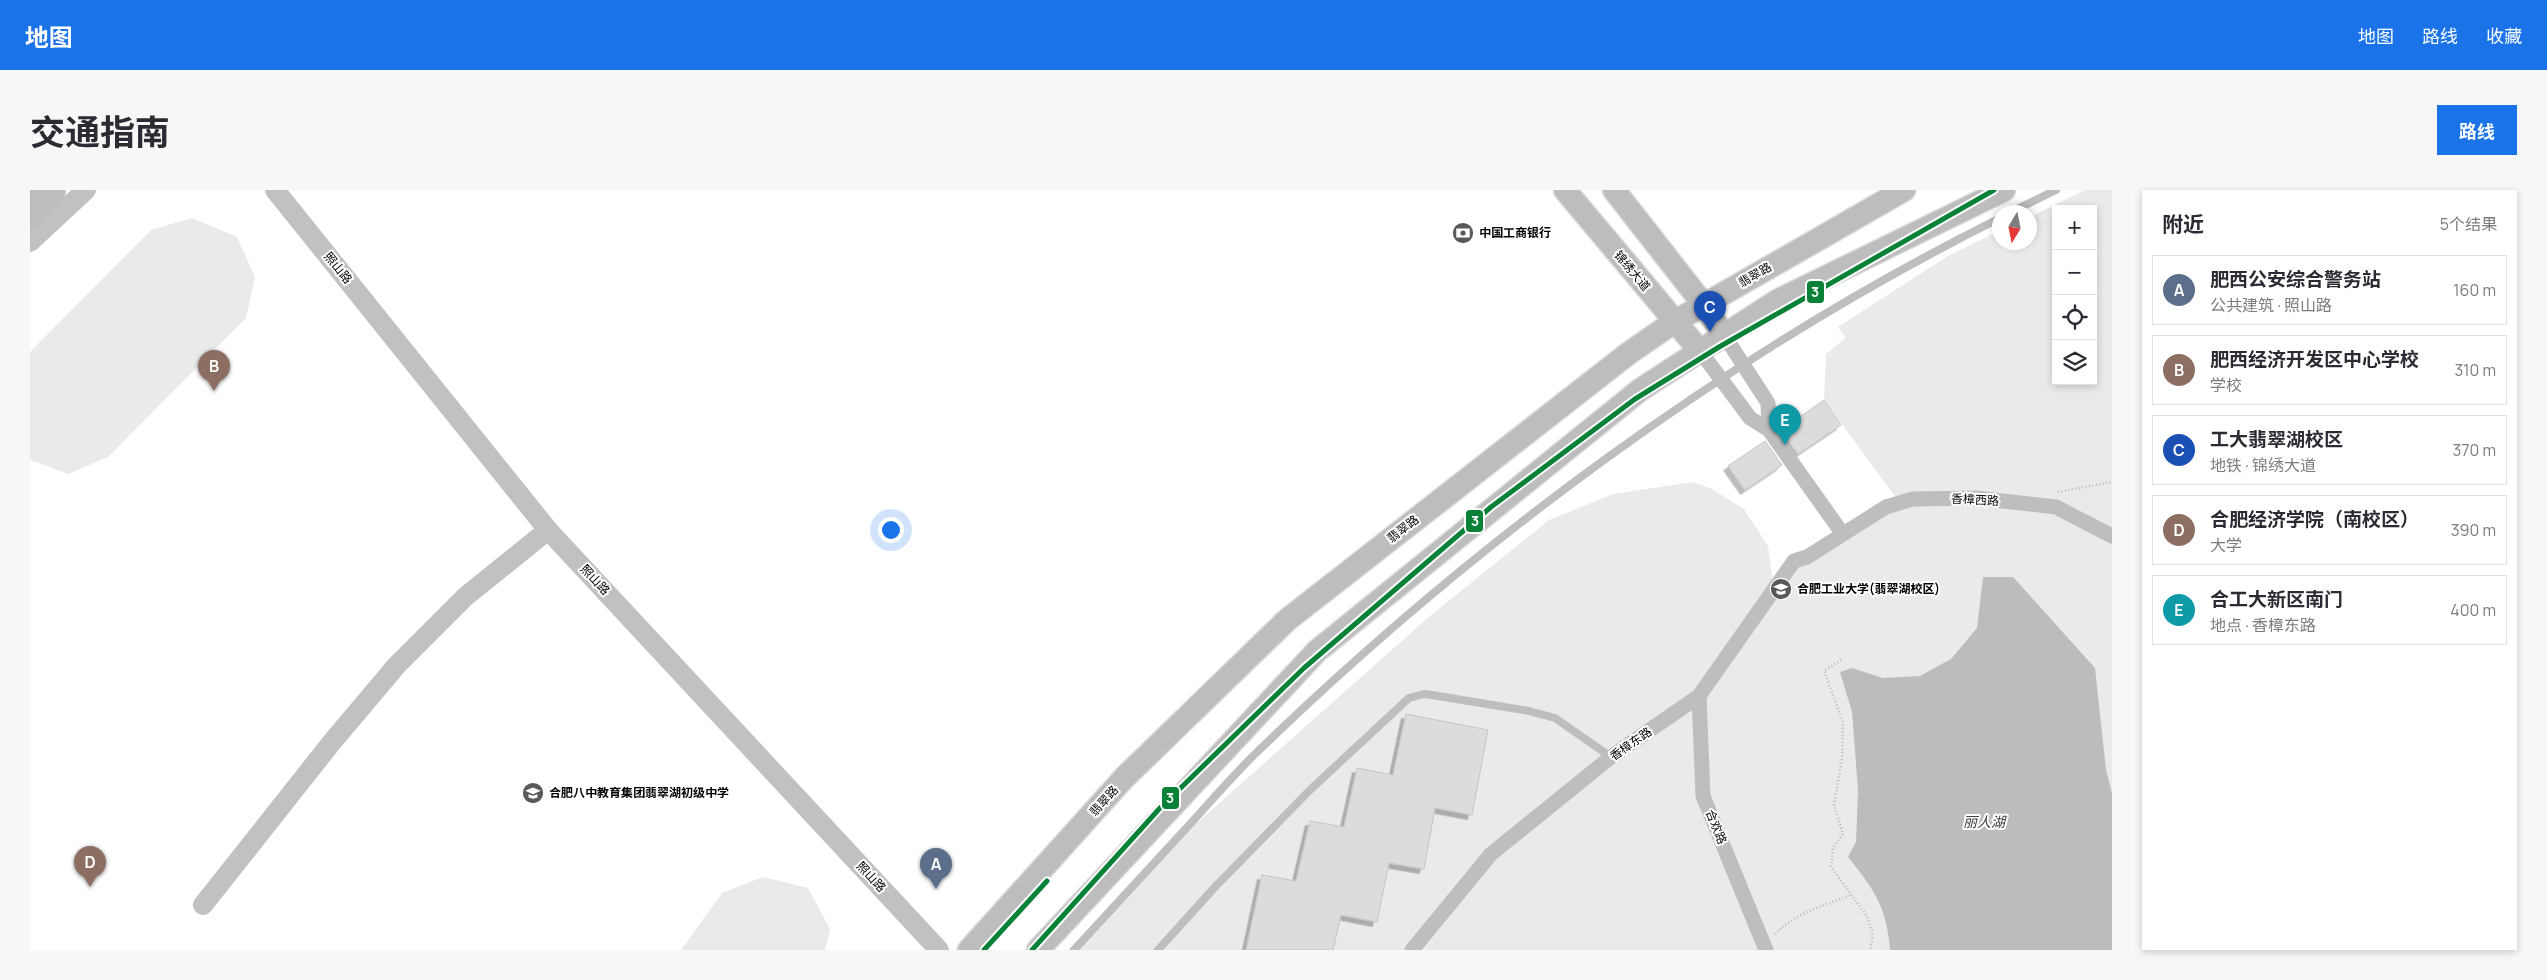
<!DOCTYPE html>
<html lang="zh">
<head>
<meta charset="utf-8">
<style>
	:root { --surface:#fff; --page:#f7f7f7; --text:#2b2b33; --muted:#7c7c81; --line:#e1e1e2; --accent:#1a73e8 }
	body { margin:0; font-family:Manrope,"Noto Sans SC",sans-serif; background:var(--page); color:var(--text) }
	.controls { position:absolute; right:15px; top:15px; display:grid; overflow:hidden; border-radius:0px; box-shadow:0 2px 8px #0003 }
	.controls button { width:45px; height:45px; display:grid; place-items:center; padding:0; border:0; border-bottom:1px solid var(--line); background:var(--surface); color:var(--text); font:25px sans-serif }
	.compass { position:absolute; left:1962px; top:15px; width:45px; height:45px; border-radius:50%; background:var(--surface); box-shadow:0 2px 8px #0003; rotate:190deg }
	.you { position:absolute; left:860px; top:339px; width:18px; height:18px; margin:-12px; border:4px solid #fff; border-radius:50%; background:#1a73e8; box-shadow:0 0 0 8px #1a73e833 }
	.badge { display:grid; place-items:center; width:32px; height:32px; border-radius:50%; background:var(--accent); color:#fff; font-size:16px; font-weight:700 }
	.pin { position:absolute; translate:-50% -41px; filter:drop-shadow(0 1px 2px #0008) }
	.pin::after { content:''; position:absolute; top:26px; width:18px; height:15px; background:inherit; clip-path:polygon(0 0,100% 0,50% 100%) }
	.list { margin:0; padding:0; list-style:none }
	h2 { display:flex; justify-content:space-between; align-items:center; height:65px; margin:0; padding:0 20px; font-size:21px }
	h2 small { font-size:16px; font-weight:400; color:var(--muted) }
	.list li { display:grid; grid-template-columns:32px 1fr auto; gap:15px; align-items:center; box-sizing:border-box; height:70px; margin:0 10px 10px; padding:0 10px; border:1px solid var(--line); border-radius:0px }
	.list b { display:block; font-size:19px; white-space:nowrap }
	.list p { margin:0; font-size:16px; white-space:nowrap; color:var(--muted) }
	.list em { font-size:16px; font-style:normal; color:var(--muted) }
	.icon { flex:none; width:28px; height:28px; fill:none; stroke:currentColor; stroke-width:2; stroke-linecap:round; stroke-linejoin:round }
	.map { position:relative; flex:none; width:2082px; height:760px; overflow:hidden; border-radius:0px }
	header { display:flex; align-items:center; gap:30px; box-sizing:border-box; height:70px; padding:0 25px; background:var(--accent); color:#fff }
	header strong { font-size:24px }
	nav { display:flex; gap:28px; margin-inline-start:auto; font-size:18px }
	.intro { display:flex; align-items:center; justify-content:space-between; box-sizing:border-box; height:120px; padding:0 30px }
	h1 { margin:0; font-size:35px }
	.button { padding:12px 22px; border-radius:0px; background:var(--accent); color:#fff; font-size:18px; font-weight:700 }
	main { display:flex; gap:30px; padding:0 30px }
	aside { flex:1; background:var(--surface); border-radius:0px; box-shadow:0 2px 8px #0003 }
	.map>svg:first-child { display:block }
</style>
</head>
<body>
<header>
<strong>地图</strong>
<nav><a>地图</a><a>路线</a><a>收藏</a></nav>
</header>
<div class="intro"><h1>交通指南</h1><a class="button">路线</a></div>
<main>
<div class="map">
<svg width="2082" height="760" viewBox="0 0 2082 760">
	<defs>
		<filter id="shadow"><feDropShadow dx="-4.5" dy="4.5" stdDeviation="0" flood-color="#0004"/></filter>
	</defs>
	<rect width="100%" height="100%" fill="#fff"/>
	<g fill="#eaeaea" fill-rule="evenodd">
		<path d="M2055,0h27v760h-1044l121,-120 241,-214 119,-96 64,-26 80,-12 19,7 32,20 24,37 6,43 33,-32 92,-55 -75,-102 2,-46 20,-16 -8,-11 110,-71 51,-25 1,11h30v-25zM2026,19h37v172h-37z"/>
		<polygon points="162,28 207,47 225,87 216,128 78,267 38,284 0,270 0,162 121,40"/>
		<polygon points="733,687 778,698 800,739 795,760 651,760 692,703"/>
	</g>
	<path fill="#bcbcbc" d="M1953,387h30l82,91 11,102 6,23v157h-222c-3,-42 -16,-61 -42,-93l8,-15 2,-52 -6,-78 -12,-40 12,-4 31,10 37,-2 31,-17 26,-31z"/>
	<g fill="#dcdcdc" stroke="#c5c5c5" filter="url(#shadow)">
		<polygon points="1794,210 1811,235 1768,264 1751,240"/>
		<polygon points="1735,251 1752,275 1715,300 1698,276"/>
		<polygon points="1376,524 1458,540 1442,625 1405,618 1394,679 1359,673 1347,732 1311,725 1303,760 1216,760 1232,685 1266,691 1280,631 1314,637 1327,578 1363,585"/>
	</g>
	<g fill="none" stroke-linecap="round" stroke-linejoin="round">
		<g stroke="#dbdbdb" stroke-width="25">
			<g id="primary">
				<polyline points="1535,0 1670,161"/>
				<polyline points="1584,0 1674,115 1694,145"/>
				<polyline points="0,29 24,2"/>
				<polyline points="939,760 1094,588 1257,430 1599,163 1644,132 1874,0"/>
				<polyline points="1008,760 1287,461 1610,200 1747,111 1974,0"/>
			</g>
		</g>
		<g stroke="#dbdbdb" stroke-width="29">
			<polyline id="highway" points="0,12 6,11 17,0"/>
		</g>
		<g stroke="#b8b8b8" stroke-width="2.5" stroke-dasharray="1 2.5" stroke-linecap="butt">
			<polyline points="2028,302 2082,292"/>
			<polyline points="1811,470 1794,481 1813,532 1812,568 1804,615 1813,644 1803,658 1801,677 1837,726 1843,745 1840,760"/>
			<polyline points="2065,645 2082,640"/>
			<path d="M1745,744c20,-21 50,-29 76,-39"/>
		</g>
		<g stroke="#bebebe" stroke-width="8">
			<polyline points="1981,22 2026,0"/>
			<path d="M1044,760c39,-42 78,-85 117,-127 20,-22 40,-45 61,-66 219,-213 474,-402 748,-539"/>
			<polyline points="1128,760 1185,697 1281,599 1379,508 1394,504 1402,505 1499,521 1525,528 1581,567"/>
		</g>
		<g stroke="#bebebe" stroke-width="15">
			<polyline points="1694,145 1738,213 1739,240"/>
			<polyline points="1670,161 1720,228 1739,240 1812,343"/>
			<polyline points="1669,506 1673,606 1736,760"/>
			<polyline points="1382,760 1461,664 1581,567 1669,506 1764,371 1777,367 1856,317 1883,309 1946,308 2026,317 2082,346"/>
		</g>
		<g stroke="#c1c1c1" stroke-width="20">
			<polyline points="245,0 518,340 909,760"/>
			<polyline points="0,52 56,0"/>
			<polyline points="173,715 302,552 367,475 435,407 518,340"/>
		</g>
		<use href="#primary" stroke="#bdbdbd" stroke-width="22"/>
		<use href="#highway" stroke="#bdbdbd" stroke-width="26"/>
		<g stroke="#fff" stroke-width="9">
			<g id="metro-1">
				<polyline points="954,760 1017,691"/>
				<polyline points="1002,760 1130,618 1274,478 1461,317 1605,209 1689,157 1964,0"/>
			</g>
		</g>
		<use href="#metro-1" stroke="#098137" stroke-width="5"/>
	</g>
	<defs>
		<g id="bank-disc" transform="scale(1.125)"><circle r="9.5" fill="#595959" stroke="#fff"/><path d="M-6-4H6V4H-6ZM0-2.3a2.3 2.3 0 1 0 0 4.6a2.3 2.3 0 1 0 0-4.6Z" fill="#fff"/></g>
		<g id="university-disc" transform="scale(1.125)"><circle r="9.5" fill="#595959" stroke="#fff"/><path d="M0-5L7-2L0 1L-7-2ZM-4 1L0 2.5L4 1V4Q0 6-4 4Z" fill="#fff"/></g>
		<g id="school-disc" transform="scale(1.125)"><circle r="9.5" fill="#595959" stroke="#fff"/><path d="M0-5L7-2L0 1L-7-2ZM-4 1L0 2.5L4 1V4Q0 6-4 4Z" fill="#fff"/></g>
	</defs>
	<g fill-rule="evenodd">
		<use href="#bank-disc" x="1433" y="43"/>
		<use href="#university-disc" x="1751" y="399"/>
		<use href="#school-disc" x="503" y="603"/>
	</g>
	<g text-anchor="middle" stroke-width="4" stroke-linejoin="round" paint-order="stroke">
		<g font-size="12" font-weight="bold" fill="#000" stroke="#fff" text-anchor="start">
			<text x="1449" y="47">中国工商银行</text>
			<text x="1767" y="403">合肥工业大学(翡翠湖校区)</text>
			<text x="519" y="607">合肥八中教育集团翡翠湖初级中学</text>
		</g>
		<g font-size="12" fill="#000" stroke="#fff">
			<text transform="translate(308 78) rotate(51)" y="4">照山路</text>
			<text transform="translate(1602 81) rotate(50)" y="4">锦绣大道</text>
			<text transform="translate(1725 85) rotate(-30)" y="4">翡翠路</text>
			<text transform="translate(1945 310) rotate(3)" y="4">香樟西路</text>
			<text transform="translate(1373 339) rotate(-38)" y="4">翡翠路</text>
			<text transform="translate(565 390) rotate(47)" y="4">照山路</text>
			<text transform="translate(1601 554) rotate(-35)" y="4">香樟东路</text>
			<text transform="translate(1074 611) rotate(-48)" y="4">翡翠路</text>
			<text transform="translate(1686 637) rotate(68)" y="4">合欢路</text>
			<text transform="translate(841 687) rotate(47)" y="4">照山路</text>
		</g>
		<g font-size="14" font-style="italic" fill="#404040" stroke="#fff">
			<text x="1954" y="637">丽人湖</text>
		</g>
	</g>
	<g stroke="#fff" stroke-width="2">
		<rect x="1776" y="90" width="19" height="24" rx="5" fill="#098137"/>
		<rect x="1435" y="319" width="19" height="24" rx="5" fill="#098137"/>
		<rect x="1131" y="596" width="19" height="24" rx="5" fill="#098137"/>
	</g>
	<g font-size="14" text-anchor="middle" font-weight="bold" fill="#fff">
		<text x="1785" y="107">3</text>
		<text x="1445" y="336">3</text>
		<text x="1140" y="613">3</text>
	</g>
</svg>
<div class="controls">
<button>+</button>
<button>−</button>
<button><svg class="icon" aria-label="locate" viewBox="0 0 24 24"><circle cx="12" cy="12" r="6"/><path d="M12 2v4M12 18v4M2 12h4M18 12h4"/></svg></button>
<button><svg class="icon" aria-label="layers" viewBox="0 0 24 24"><path d="M12 4l9 5-9 5-9-5zM3 14l9 5 9-5"/></svg></button>
</div>
<svg class="compass" viewBox="-18 -18 36 36"><path d="M0-13l5 13h-10z" fill="#e53935"/><path d="M0 13l5-13h-10z" fill="#7c7c81"/></svg>
<div class="you"></div>
<div class="pin badge" style="left:906px;top:699px;background:#5c6f8a">A</div>
<div class="pin badge" style="left:184px;top:201px;background:#8d6e63">B</div>
<div class="pin badge" style="left:1680px;top:142px;background:#1a4fb4">C</div>
<div class="pin badge" style="left:60px;top:697px;background:#8d6e63">D</div>
<div class="pin badge" style="left:1755px;top:255px;background:#0f9aa8">E</div>
</div>
<aside>
<h2>附近<small>5个结果</small></h2>
<ul class="list">
<li><span class="badge" style="background:#5c6f8a">A</span><div><b>肥西公安综合警务站</b><p>公共建筑 · 照山路</p></div><em>160 m</em></li>
<li><span class="badge" style="background:#8d6e63">B</span><div><b>肥西经济开发区中心学校</b><p>学校</p></div><em>310 m</em></li>
<li><span class="badge" style="background:#1a4fb4">C</span><div><b>工大翡翠湖校区</b><p>地铁 · 锦绣大道</p></div><em>370 m</em></li>
<li><span class="badge" style="background:#8d6e63">D</span><div><b>合肥经济学院（南校区）</b><p>大学</p></div><em>390 m</em></li>
<li><span class="badge" style="background:#0f9aa8">E</span><div><b>合工大新区南门</b><p>地点 · 香樟东路</p></div><em>400 m</em></li>
</ul>
</aside>
</main>
</body>
</html>
